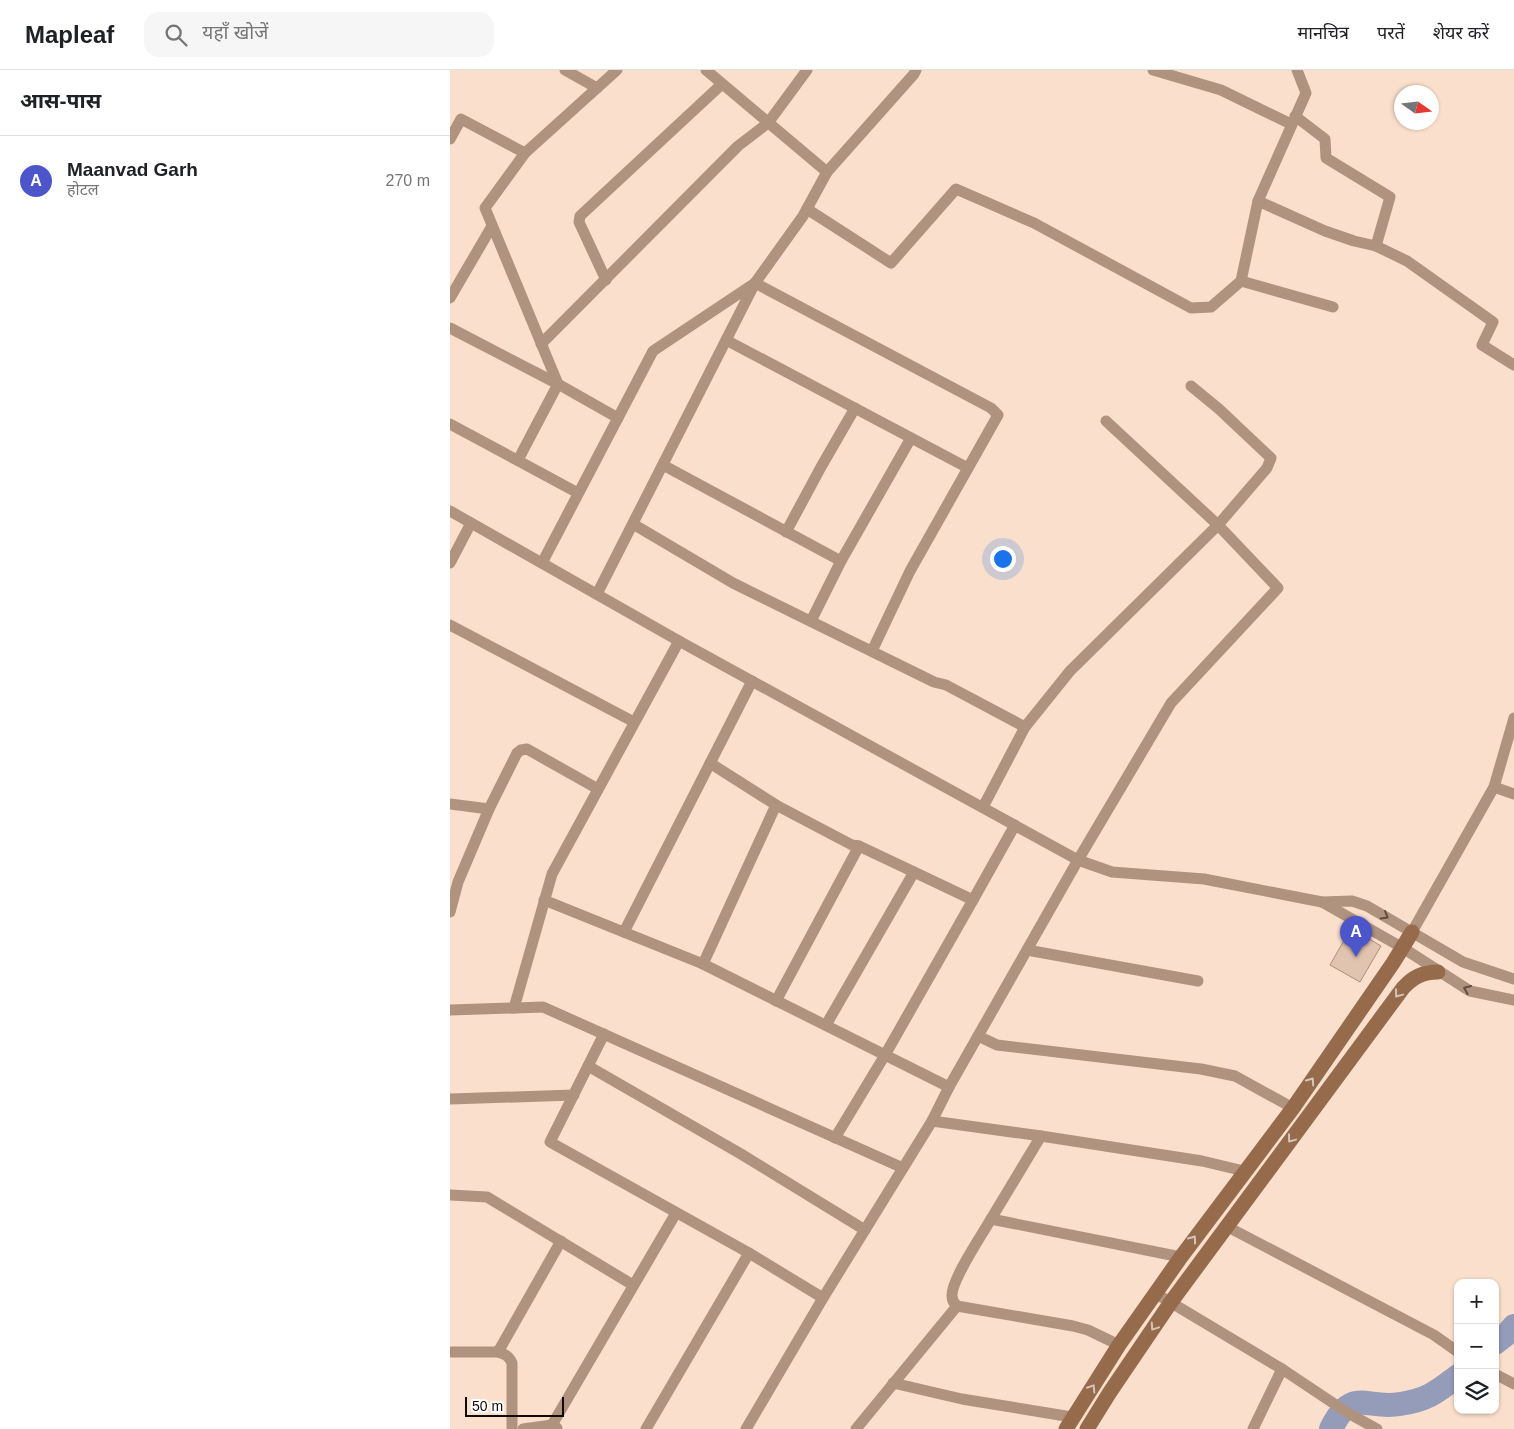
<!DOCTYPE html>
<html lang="hi">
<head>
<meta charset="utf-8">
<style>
	:root { --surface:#fff; --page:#f6f6f6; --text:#202124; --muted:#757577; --line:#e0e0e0; --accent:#4d55cb }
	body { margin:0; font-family:Arial,"Noto Sans Devanagari",sans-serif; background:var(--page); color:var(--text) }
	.controls { position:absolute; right:15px; bottom:15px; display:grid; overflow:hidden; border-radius:10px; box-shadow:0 1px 4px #0004 }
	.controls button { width:45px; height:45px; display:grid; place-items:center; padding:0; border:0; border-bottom:1px solid var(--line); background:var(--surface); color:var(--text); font:25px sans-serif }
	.compass { position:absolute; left:944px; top:15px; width:45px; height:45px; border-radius:50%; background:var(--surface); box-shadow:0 1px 4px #0004; rotate:104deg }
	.scale { position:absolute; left:15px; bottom:12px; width:99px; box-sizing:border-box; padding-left:5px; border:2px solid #130903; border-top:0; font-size:14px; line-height:18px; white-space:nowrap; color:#130903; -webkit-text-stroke:4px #fff; paint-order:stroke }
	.you { position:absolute; left:552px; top:488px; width:18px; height:18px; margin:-12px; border:4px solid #fff; border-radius:50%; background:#1a73e8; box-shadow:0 0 0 8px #1a73e833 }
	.badge { display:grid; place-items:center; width:32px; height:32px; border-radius:50%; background:var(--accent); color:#fff; font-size:16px; font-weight:700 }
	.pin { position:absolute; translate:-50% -41px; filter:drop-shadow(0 1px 2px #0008) }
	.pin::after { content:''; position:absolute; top:26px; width:18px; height:15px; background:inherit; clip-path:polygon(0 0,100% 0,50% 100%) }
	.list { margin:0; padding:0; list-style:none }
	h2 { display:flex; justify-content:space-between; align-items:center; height:65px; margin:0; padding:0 20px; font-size:21px }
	h2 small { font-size:16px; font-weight:400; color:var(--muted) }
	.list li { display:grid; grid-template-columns:32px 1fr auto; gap:15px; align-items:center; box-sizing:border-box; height:90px; padding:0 20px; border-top:1px solid var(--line) }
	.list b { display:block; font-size:19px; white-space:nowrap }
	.list p { margin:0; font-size:16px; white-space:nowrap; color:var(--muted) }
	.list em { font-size:16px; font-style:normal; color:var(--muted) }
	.icon { flex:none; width:28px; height:28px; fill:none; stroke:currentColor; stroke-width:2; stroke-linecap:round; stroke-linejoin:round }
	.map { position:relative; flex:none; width:1064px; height:1359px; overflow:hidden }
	header { display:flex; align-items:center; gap:30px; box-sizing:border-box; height:70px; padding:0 25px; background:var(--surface); border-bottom:1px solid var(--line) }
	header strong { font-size:24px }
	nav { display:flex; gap:28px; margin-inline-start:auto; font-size:18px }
	.search { width:350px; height:45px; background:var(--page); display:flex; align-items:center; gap:12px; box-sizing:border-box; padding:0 18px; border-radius:15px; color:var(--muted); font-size:19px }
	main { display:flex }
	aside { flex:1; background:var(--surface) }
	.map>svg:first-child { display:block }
</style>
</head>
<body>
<header>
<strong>Mapleaf</strong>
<div class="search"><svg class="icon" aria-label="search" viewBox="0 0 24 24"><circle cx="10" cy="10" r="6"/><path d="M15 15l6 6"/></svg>यहाँ खोजें</div>
<nav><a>मानचित्र</a><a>परतें</a><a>शेयर करें</a></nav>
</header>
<main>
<aside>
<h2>आस-पास<small></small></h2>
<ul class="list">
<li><span class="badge">A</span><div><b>Maanvad Garh</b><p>होटल</p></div><em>270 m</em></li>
</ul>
</aside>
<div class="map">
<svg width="1064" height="1359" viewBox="0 0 1064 1359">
	<rect width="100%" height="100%" fill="#fadfcc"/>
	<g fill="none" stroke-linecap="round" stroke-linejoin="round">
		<g stroke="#959cb9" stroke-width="24">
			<polyline points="1045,1273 1058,1263 1064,1256"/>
			<path d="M881,1359c21,-43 35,-19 69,-25 27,-4 37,-12 58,-28"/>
		</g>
	</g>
	<polygon fill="#e1c4b0" stroke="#ae8f78" points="901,858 931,876 910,912 880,895"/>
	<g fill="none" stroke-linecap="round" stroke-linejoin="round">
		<g stroke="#b0937e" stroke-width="11">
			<polyline points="115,0 147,18"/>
			<polyline points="703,0 771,20 841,54"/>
			<polyline points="845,46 875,69 876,88 940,127 926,176"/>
			<polyline points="0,69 11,49 75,83 167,0"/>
			<polyline points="75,83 35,138 108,314 168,348"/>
			<polyline points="377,102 464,4 466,0"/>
			<polyline points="808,131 875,161 904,171 926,176 957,191 1043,252 1032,275 1064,295"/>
			<polyline points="357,139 441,193 506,119 584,153 741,238 761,237 791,211 808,131 856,23 847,0"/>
			<polyline points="156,210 129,152 130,146 272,14"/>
			<polyline points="791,211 883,237"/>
			<polyline points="0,228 42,156"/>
			<polyline points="0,258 108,314 68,390"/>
			<polyline points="276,270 518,398"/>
			<polyline points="91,274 288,76 318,53 357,0"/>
			<polyline points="0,354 128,423"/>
			<polyline points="213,395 391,491"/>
			<polyline points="0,441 229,571 628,790 662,802 754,809 872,832 902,831 917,836 1013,892 1064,909"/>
			<polyline points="183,454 283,513 484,612 496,615 575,657"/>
			<polyline points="336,462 371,397 405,338"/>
			<polyline points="0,493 21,453"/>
			<polyline points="92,493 203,281 305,213 541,338 548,345 460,501 422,581"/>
			<polyline points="147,524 305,213 353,146 377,102 256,0"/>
			<polyline points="361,551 391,491 461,368"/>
			<polyline points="0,555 184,652"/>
			<polyline points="260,693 326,735 402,775 409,776 464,802"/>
			<polyline points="1044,717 1064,724"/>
			<polyline points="0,734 39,739 8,812 0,842"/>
			<polyline points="533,737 575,657 620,601 768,455 817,398 821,388 769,339 741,316"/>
			<polyline points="39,739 67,683 71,680 77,679 148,719"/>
			<polyline points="94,830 253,894 499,1017"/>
			<polyline points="523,830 565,755"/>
			<polyline points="872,832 953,878 1020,921 1064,930"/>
			<polyline points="174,862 302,611"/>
			<polyline points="962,862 1044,717 1064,648"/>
			<polyline points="577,880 748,911"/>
			<polyline points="253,894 326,735"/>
			<polyline points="326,931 409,776"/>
			<polyline points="64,938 102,804 229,571"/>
			<polyline points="0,940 93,937 453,1098"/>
			<polyline points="376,955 464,802 523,830 435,985 385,1068"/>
			<polyline points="154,964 100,1072 299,1183"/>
			<polyline points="528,966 547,975 751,999 785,1006 843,1038"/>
			<polyline points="138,996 291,1084 415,1160"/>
			<polyline points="0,1029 124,1025"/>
			<polyline points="482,1051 591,1066 541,1149 731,1187"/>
			<polyline points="591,1066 752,1091 794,1101"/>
			<polyline points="0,1125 37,1127 183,1215"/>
			<path d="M541,1149c-9,16 -40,61 -39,77 0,5 2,7 5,10l116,20 15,4 31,15"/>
			<polyline points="776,1156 984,1265 1008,1282"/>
			<polyline points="705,1223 832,1299 898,1343 927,1359"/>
			<path d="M0,1282h48c7,2 11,4 14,11v66"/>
			<polyline points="48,1282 111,1171"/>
			<polyline points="1045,1304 1064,1314"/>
			<polyline points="443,1313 512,1329 622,1347"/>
			<polyline points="102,1355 226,1143"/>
			<polyline points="73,1359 102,1355 107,1358"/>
			<polyline points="196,1359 299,1183 373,1228"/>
			<polyline points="296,1359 373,1228 482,1051 499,1017 628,790 721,633 828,518 768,455 656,351"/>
			<polyline points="406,1359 507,1236"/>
			<polyline points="803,1359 832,1299"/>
		</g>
		<g stroke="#956b4c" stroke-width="15">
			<polyline points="616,1359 669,1275 731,1187 843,1038 943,893 962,862"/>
			<path d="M637,1359l23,-37 61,-90 232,-314c10,-11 20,-16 35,-16"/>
		</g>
	</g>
	<defs><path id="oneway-chevron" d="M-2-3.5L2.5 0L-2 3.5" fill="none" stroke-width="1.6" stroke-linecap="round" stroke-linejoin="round" transform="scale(1.25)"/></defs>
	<g stroke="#624e40">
		<use href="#oneway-chevron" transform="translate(935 846) rotate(30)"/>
		<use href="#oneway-chevron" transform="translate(1017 919) rotate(-156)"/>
	</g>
	<g stroke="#d5c4b7">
		<use href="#oneway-chevron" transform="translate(948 924) rotate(127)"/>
		<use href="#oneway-chevron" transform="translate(861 1011) rotate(-55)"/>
		<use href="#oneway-chevron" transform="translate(841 1069) rotate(127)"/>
		<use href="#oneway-chevron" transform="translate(743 1169) rotate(-54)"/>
		<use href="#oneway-chevron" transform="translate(704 1257) rotate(124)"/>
		<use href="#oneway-chevron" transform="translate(642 1318) rotate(-57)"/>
	</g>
</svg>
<div class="controls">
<button>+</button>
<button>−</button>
<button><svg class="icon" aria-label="layers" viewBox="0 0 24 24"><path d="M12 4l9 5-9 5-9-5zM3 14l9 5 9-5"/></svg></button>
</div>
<svg class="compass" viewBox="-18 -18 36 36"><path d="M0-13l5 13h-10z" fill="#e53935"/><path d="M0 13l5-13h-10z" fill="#757577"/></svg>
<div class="scale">50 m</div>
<div class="you"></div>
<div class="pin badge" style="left:906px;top:887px">A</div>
</div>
</main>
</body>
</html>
